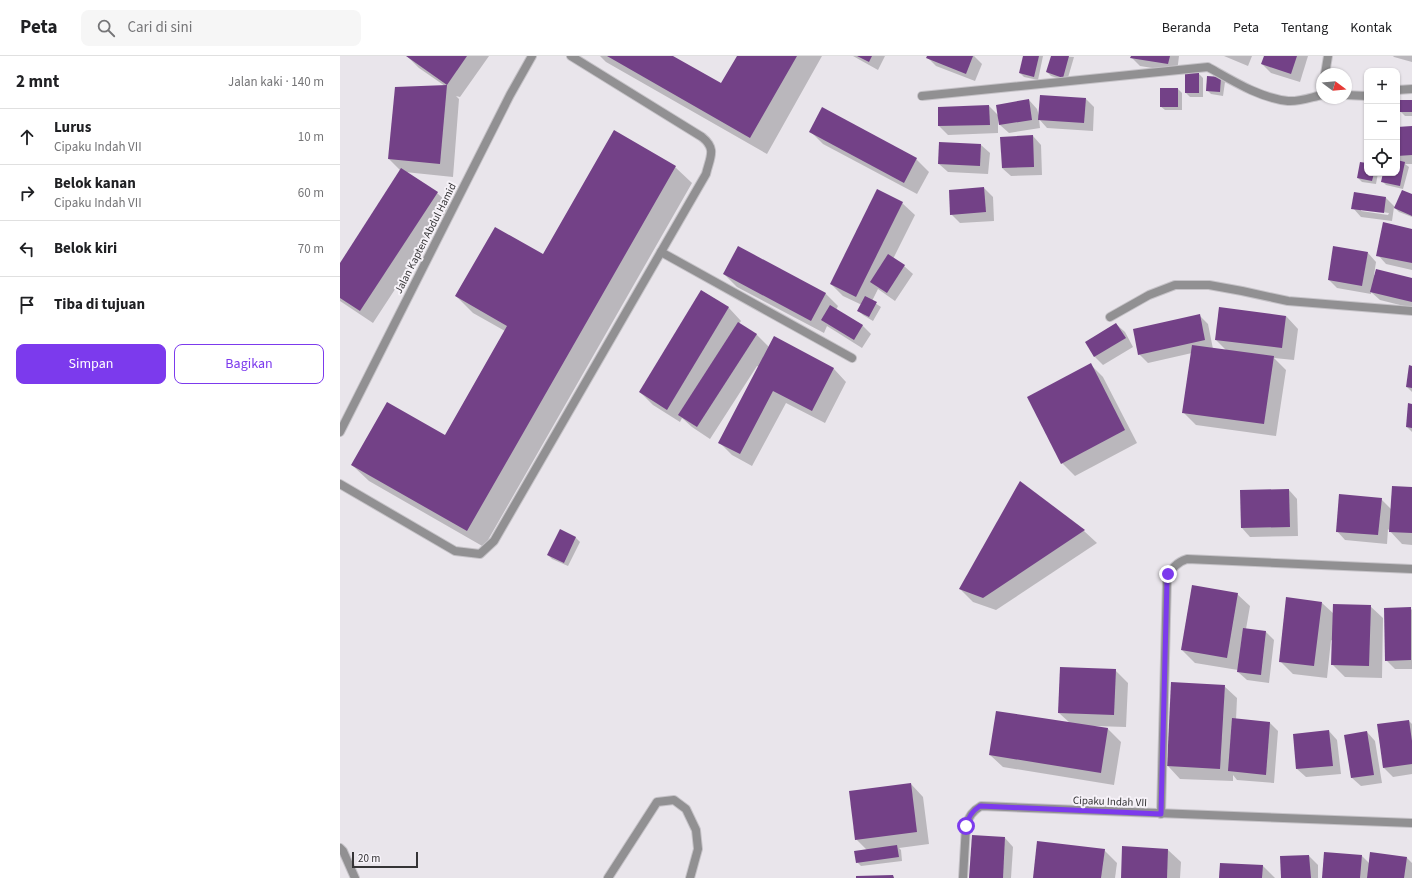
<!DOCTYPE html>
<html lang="id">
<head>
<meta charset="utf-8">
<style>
	:root { --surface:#fff; --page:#f6f6f6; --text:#202124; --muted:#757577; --line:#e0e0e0; --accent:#7c3aed }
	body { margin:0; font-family:"Source Sans 3",sans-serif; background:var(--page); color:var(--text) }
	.controls { position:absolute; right:12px; top:12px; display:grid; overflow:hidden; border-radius:8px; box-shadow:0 1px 3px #0004 }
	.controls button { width:36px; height:36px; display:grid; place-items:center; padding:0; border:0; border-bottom:1px solid var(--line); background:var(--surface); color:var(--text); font:20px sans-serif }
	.compass { position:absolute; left:976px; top:12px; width:36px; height:36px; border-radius:50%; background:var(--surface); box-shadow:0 1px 3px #0004; rotate:106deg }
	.scale { position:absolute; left:12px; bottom:10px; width:66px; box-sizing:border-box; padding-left:4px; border:2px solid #353436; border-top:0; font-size:11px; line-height:14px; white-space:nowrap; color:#353436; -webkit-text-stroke:3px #f6f2f8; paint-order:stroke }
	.stop { position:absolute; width:12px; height:12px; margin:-9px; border:3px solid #7c3aed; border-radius:50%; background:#fff }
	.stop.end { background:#7c3aed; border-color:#fff; box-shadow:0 1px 4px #0008 }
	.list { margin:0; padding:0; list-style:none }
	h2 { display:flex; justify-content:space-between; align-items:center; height:52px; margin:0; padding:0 16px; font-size:17px }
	h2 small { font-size:13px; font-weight:400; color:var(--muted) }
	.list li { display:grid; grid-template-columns:26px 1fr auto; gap:12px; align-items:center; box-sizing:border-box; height:56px; padding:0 16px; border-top:1px solid var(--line) }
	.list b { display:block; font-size:15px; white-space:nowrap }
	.list p { margin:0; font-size:13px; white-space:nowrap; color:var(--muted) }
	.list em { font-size:13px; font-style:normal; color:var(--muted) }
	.actions { display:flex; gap:8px; padding:12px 16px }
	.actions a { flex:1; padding:9px 0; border:1px solid var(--accent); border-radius:8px; text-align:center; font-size:14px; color:var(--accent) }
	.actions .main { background:var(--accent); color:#fff }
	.icon { flex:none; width:22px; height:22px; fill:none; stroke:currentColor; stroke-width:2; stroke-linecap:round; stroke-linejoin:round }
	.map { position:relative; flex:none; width:1072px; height:822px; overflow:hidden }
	header { display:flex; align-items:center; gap:24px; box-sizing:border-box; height:56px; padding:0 20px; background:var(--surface); border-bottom:1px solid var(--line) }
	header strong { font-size:19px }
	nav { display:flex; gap:22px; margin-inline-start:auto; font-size:14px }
	.search { width:280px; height:36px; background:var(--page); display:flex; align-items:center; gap:10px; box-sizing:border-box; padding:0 14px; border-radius:8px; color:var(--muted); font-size:15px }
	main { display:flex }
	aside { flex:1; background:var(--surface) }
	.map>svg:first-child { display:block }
</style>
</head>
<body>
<header>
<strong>Peta</strong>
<div class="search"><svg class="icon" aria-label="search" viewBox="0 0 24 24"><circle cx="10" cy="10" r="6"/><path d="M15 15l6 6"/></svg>Cari di sini</div>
<nav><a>Beranda</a><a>Peta</a><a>Tentang</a><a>Kontak</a></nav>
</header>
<main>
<aside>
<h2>2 mnt<small>Jalan kaki · 140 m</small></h2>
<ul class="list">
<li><svg class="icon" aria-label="ahead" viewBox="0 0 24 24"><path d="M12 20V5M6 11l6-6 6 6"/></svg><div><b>Lurus</b><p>Cipaku Indah VII</p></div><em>10 m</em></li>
<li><svg class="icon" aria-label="right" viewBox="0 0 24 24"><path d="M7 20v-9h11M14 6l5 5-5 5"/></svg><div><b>Belok kanan</b><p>Cipaku Indah VII</p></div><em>60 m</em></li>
<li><svg class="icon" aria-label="left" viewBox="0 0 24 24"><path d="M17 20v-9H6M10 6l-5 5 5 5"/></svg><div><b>Belok kiri</b></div><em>70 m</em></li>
<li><svg class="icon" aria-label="arrive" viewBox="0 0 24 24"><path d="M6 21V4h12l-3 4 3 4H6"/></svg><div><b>Tiba di tujuan</b></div></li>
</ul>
<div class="actions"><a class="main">Simpan</a><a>Bagikan</a></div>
</aside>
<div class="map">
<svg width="1072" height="822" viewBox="0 0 1072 822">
	<rect width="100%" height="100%" fill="#e9e5eb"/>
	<g fill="#0003" fill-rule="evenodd">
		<polygon points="67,0 149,0 120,41 116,40 119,43 113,121 65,116 97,137 110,149 33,267 0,245 0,209 61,115 49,103 105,30 79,12"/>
		<polygon points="260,0 331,0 382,29 398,0 482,0 427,98 266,6"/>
		<polygon points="513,0 545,0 538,14"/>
		<polygon points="588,0 634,0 642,8 635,25 596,10 587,1"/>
		<polygon points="684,0 703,0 698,24 684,21 680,17"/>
		<polygon points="712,0 734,1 727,25 711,20 707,16"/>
		<polygon points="792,0 839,0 837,16 800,10 792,2"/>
		<polygon points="884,0 912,0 908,10"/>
		<polygon points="925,0 968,0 960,26 931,17 922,8"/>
		<polygon points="1053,0 1072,0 1072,6 1054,1"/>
		<polygon points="859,18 863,22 863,41 850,41 846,37"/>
		<polygon points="881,22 885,26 883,40 871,38 867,34"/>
		<polygon points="838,33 842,37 842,54 825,54 820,50"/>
		<polygon points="746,43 754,51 753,75 707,72 699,63 700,72 669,77 660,69 657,50 689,44 697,53 699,60"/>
		<polygon points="1072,45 1072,60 1065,60 1061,56"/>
		<polygon points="649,50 658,59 658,77 608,79 599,70 599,52"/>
		<polygon points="1072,71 1072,108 1065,108 1069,111 1063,133 1046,129 1042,125 1044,117 1057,117 1057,105 1060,106 1057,103 1057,72"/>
		<polygon points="470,75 576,103 589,116 577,138 483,88"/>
		<polygon points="693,80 701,89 702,119 671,120 662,112"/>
		<polygon points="641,89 650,97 648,118 608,116 599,108"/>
		<polygon points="1027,108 1027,117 1038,117 1036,128 1022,126 1018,122"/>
		<polygon points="335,111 352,127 144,491 29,425 12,409 105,380 165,275 133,257 116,240 203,199"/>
		<polygon points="644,132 653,141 654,165 620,167 611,158"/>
		<path d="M1072,139v22l-13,-5 -5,-5 -2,14 -31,-4 -8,-9 33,-10 10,10zM1021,153l28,4 -1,2 -27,-4z"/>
		<polygon points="562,147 575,159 553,203 564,210 573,218 555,245 538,233 532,245 541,251 533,265 523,259 519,255 522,249 503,240 491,228"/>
		<polygon points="1072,174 1072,214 1046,208 1038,199"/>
		<polygon points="1028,197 1036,206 1034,219 1072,223 1072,252 1040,244 1031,236 1031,238 997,232 989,224"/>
		<polygon points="384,218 485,237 498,250 496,254 522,269 531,278 522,292 487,270 484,277 397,231"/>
		<polygon points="362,235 389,252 401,265 399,268 417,279 429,291 434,281 494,313 506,326 485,367 446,347 412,410 392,399 380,387 419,311 417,310 370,383 352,371 342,362 340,366 313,349 300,336"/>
		<polygon points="859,259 868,268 873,293 887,295 876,284 946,260 958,273 954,304 934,302 946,314 936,380 856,369 843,356 852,297 808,307 799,298"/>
		<polygon points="776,268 785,276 793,291 763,309 755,301 746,286"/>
		<polygon points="750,308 763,321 797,387 735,420 722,407"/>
		<polygon points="1072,311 1072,336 1067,331"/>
		<polygon points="1072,349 1072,376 1067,371"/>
		<polygon points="680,426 744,475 757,487 656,554 633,546 620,533"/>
		<polygon points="1072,432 1072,489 1062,488 1048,473 1047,488 1005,484 997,475 1041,443 1051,453"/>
		<polygon points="949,434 957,443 958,480 910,481 902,472 901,435"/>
		<polygon points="221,475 236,482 240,486 228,510 212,503 208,499"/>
		<polygon points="897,538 910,550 906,573 926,576 934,584 929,627 907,624 898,616 898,614 855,607 842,594"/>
		<polygon points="982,547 994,558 1030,550 1043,562 1042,622 1005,621 992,608 993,585 991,584 987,622 953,618 940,605"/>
		<polygon points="1070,552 1072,554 1072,613 1055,613 1046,604"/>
		<polygon points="775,614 788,627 786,671 755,670 755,671 768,673 781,686 774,729 663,711 650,699 730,667 719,657"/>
		<polygon points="884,630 897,642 896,664 930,667 938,675 934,727 897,724 893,719 893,725 840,723 828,710"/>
		<polygon points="1069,665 1072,668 1072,718 1053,721 1044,712 1038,669"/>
		<polygon points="989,675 997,684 1001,718 966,721 957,713"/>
		<polygon points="1027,676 1035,685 1042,727 1021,730 1012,722 1005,680"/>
		<polygon points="571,728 583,741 589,788 559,792 561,794 562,805 521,810 517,806 527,794 516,783"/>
		<polygon points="665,782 673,791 671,822 630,822"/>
		<polygon points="764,794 777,807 775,822 694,822"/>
		<polygon points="828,794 841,806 840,822 782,822"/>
		<polygon points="1031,797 1067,802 1072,807 1072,822 983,822 1022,800 1030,808"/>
		<polygon points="969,800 978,809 978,822 942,822"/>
		<polygon points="923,810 935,822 880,822"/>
	</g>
	<g fill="#734187">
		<polygon points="66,0 127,0 107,29"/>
		<polygon points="267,0 333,0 381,27 397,0 457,0 410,82"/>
		<polygon points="517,0 532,0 529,6"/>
		<polygon points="587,0 633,0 626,18 586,2"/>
		<polygon points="683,0 699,0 694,21 679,17"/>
		<polygon points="711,0 729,0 723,22 706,16"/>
		<polygon points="791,0 830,0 828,8 790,2"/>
		<polygon points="924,0 957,0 951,18 921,8"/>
		<rect x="845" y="17" width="14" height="20"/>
		<polygon points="867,20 881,21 880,36 866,35"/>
		<polygon points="107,29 100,108 48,103 55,31"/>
		<rect x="820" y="32" width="18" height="19"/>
		<polygon points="700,39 746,42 744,67 698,64"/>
		<polygon points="689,43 692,64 659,69 656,49"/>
		<rect x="1060" y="44" width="12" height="12"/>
		<polygon points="649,49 650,69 598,70 598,51"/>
		<polygon points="482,51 577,102 564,127 469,76"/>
		<polygon points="1072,70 1072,99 1057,100 1057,71"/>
		<polygon points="274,74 336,110 127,475 11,409 47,346 105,379 167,270 115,240 155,171 203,198"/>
		<polygon points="693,79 694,111 662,112 660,81"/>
		<polygon points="599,86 641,88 640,110 598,108"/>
		<polygon points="1057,104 1065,106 1060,130 1041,126 1043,117 1057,117"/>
		<polygon points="1020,106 1027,107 1027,117 1034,117 1032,125 1017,122"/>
		<polygon points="61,112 98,136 20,255 0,242 0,207"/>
		<polygon points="644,131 646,156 610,159 609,134"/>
		<polygon points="537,133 563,146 516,241 490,228"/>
		<polygon points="1062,134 1072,138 1072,160 1054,152"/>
		<polygon points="1014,136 1046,141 1044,157 1011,153"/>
		<polygon points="1043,166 1072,173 1072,207 1036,200"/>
		<polygon points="398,190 486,237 471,265 383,218"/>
		<polygon points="993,190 1028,196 1022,230 988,224"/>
		<polygon points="548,198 565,209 547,237 530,226"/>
		<polygon points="1036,213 1072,222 1072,246 1030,236"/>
		<polygon points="361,234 389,251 327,354 299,336"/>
		<polygon points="525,240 537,246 529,261 517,255"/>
		<polygon points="490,249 523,269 514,284 481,264"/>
		<polygon points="879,251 946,260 942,292 875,284"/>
		<polygon points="860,258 865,284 798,299 793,273"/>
		<polygon points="398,266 417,278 357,371 338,359"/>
		<polygon points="776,267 786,282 754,301 745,286"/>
		<polygon points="434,280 494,312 472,355 433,335 400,398 378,387"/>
		<polygon points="852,289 934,300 924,368 842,357"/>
		<polygon points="751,307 785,374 721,408 687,341"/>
		<polygon points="1069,309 1072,310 1072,332 1066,331"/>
		<polygon points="1068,347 1072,348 1072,372 1066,371"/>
		<polygon points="680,425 745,474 643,542 619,533"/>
		<polygon points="1052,430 1072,431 1072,477 1049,476"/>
		<polygon points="949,433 950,471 901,472 900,434"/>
		<polygon points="999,438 1042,442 1038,479 996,476"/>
		<polygon points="220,473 236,481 224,507 207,499"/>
		<polygon points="852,529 898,537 887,602 841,594"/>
		<polygon points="946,541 982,546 974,610 939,606"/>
		<polygon points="993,548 1031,549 1029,610 991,609"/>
		<polygon points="1071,551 1071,604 1045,605 1044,552"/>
		<polygon points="903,572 926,575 921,619 897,616"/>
		<polygon points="720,611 776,613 774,659 718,657"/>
		<polygon points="831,626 885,629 880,713 827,710"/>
		<polygon points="656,655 768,672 761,717 649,699"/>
		<polygon points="892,662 930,666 926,719 888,715"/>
		<polygon points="1069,664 1072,685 1072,708 1043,712 1037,668"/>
		<polygon points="989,674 993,710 956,713 953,678"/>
		<polygon points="1027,675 1034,719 1011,722 1004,679"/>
		<polygon points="571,727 577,776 515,784 509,735"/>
		<polygon points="632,779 665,781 663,822 629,822"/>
		<polygon points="697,785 765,793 761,822 693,822"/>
		<polygon points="557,789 559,801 516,807 514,795"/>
		<polygon points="782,790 828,793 827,822 781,822"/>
		<polygon points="984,796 1022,799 1020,822 982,822"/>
		<polygon points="1030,796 1067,801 1064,822 1027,822"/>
		<polygon points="969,799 971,822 941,822 940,800"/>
		<polygon points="880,807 923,809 922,822 879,822"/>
		<polygon points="553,819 554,822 516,822 516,820"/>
	</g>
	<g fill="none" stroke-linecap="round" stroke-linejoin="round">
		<g stroke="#c5c2c7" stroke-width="10">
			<g id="street">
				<polyline points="985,18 988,0"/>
				<polyline points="1057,34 1072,33"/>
				<polyline points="1006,39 1027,40"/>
				<path d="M582,40l286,-29c25,14 52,31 80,34 11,1 24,-4 34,-6"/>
				<polyline points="321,196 512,302"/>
				<polyline points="770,261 809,239 835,229 869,229 902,235 948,245 1072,255"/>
				<polyline points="0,376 170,39 192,0"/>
				<path d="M0,428l115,67 25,3 14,-13 212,-367c4,-17 11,-25 -4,-37l-131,-81"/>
				<path d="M821,758l6,-234c3,-10 10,-18 20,-21l225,10"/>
				<polyline points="0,792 3,795 15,822"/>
				<polyline points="268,822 317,746 334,744 346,753 356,774 358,793 350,822"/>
				<path d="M623,822l3,-52c2,-9 6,-15 15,-20l431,17"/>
			</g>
		</g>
		<use href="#street" stroke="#919092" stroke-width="8"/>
	</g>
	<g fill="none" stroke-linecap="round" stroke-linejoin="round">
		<path stroke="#7c3aed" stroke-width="5" d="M626,770c2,-9 6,-15 14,-20l181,8 6,-234 1,-6"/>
	</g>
	<g text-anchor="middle" stroke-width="4" stroke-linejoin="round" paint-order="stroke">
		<g font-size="11" fill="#353436" stroke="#f6f2f8">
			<text transform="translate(85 182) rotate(-63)" y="4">Jalan Kapten Abdul Hamid</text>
			<text transform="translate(770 745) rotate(2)" y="4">Cipaku Indah VII</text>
		</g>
	</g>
</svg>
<div class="controls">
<button>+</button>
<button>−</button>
<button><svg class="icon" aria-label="locate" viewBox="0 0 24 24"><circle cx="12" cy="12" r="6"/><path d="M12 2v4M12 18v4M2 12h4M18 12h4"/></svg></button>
</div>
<svg class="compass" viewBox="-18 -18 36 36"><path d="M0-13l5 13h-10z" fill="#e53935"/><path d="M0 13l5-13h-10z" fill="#757577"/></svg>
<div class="scale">20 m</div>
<div class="stop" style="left:626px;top:770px"></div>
<div class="stop end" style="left:828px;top:518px"></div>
</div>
</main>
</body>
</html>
